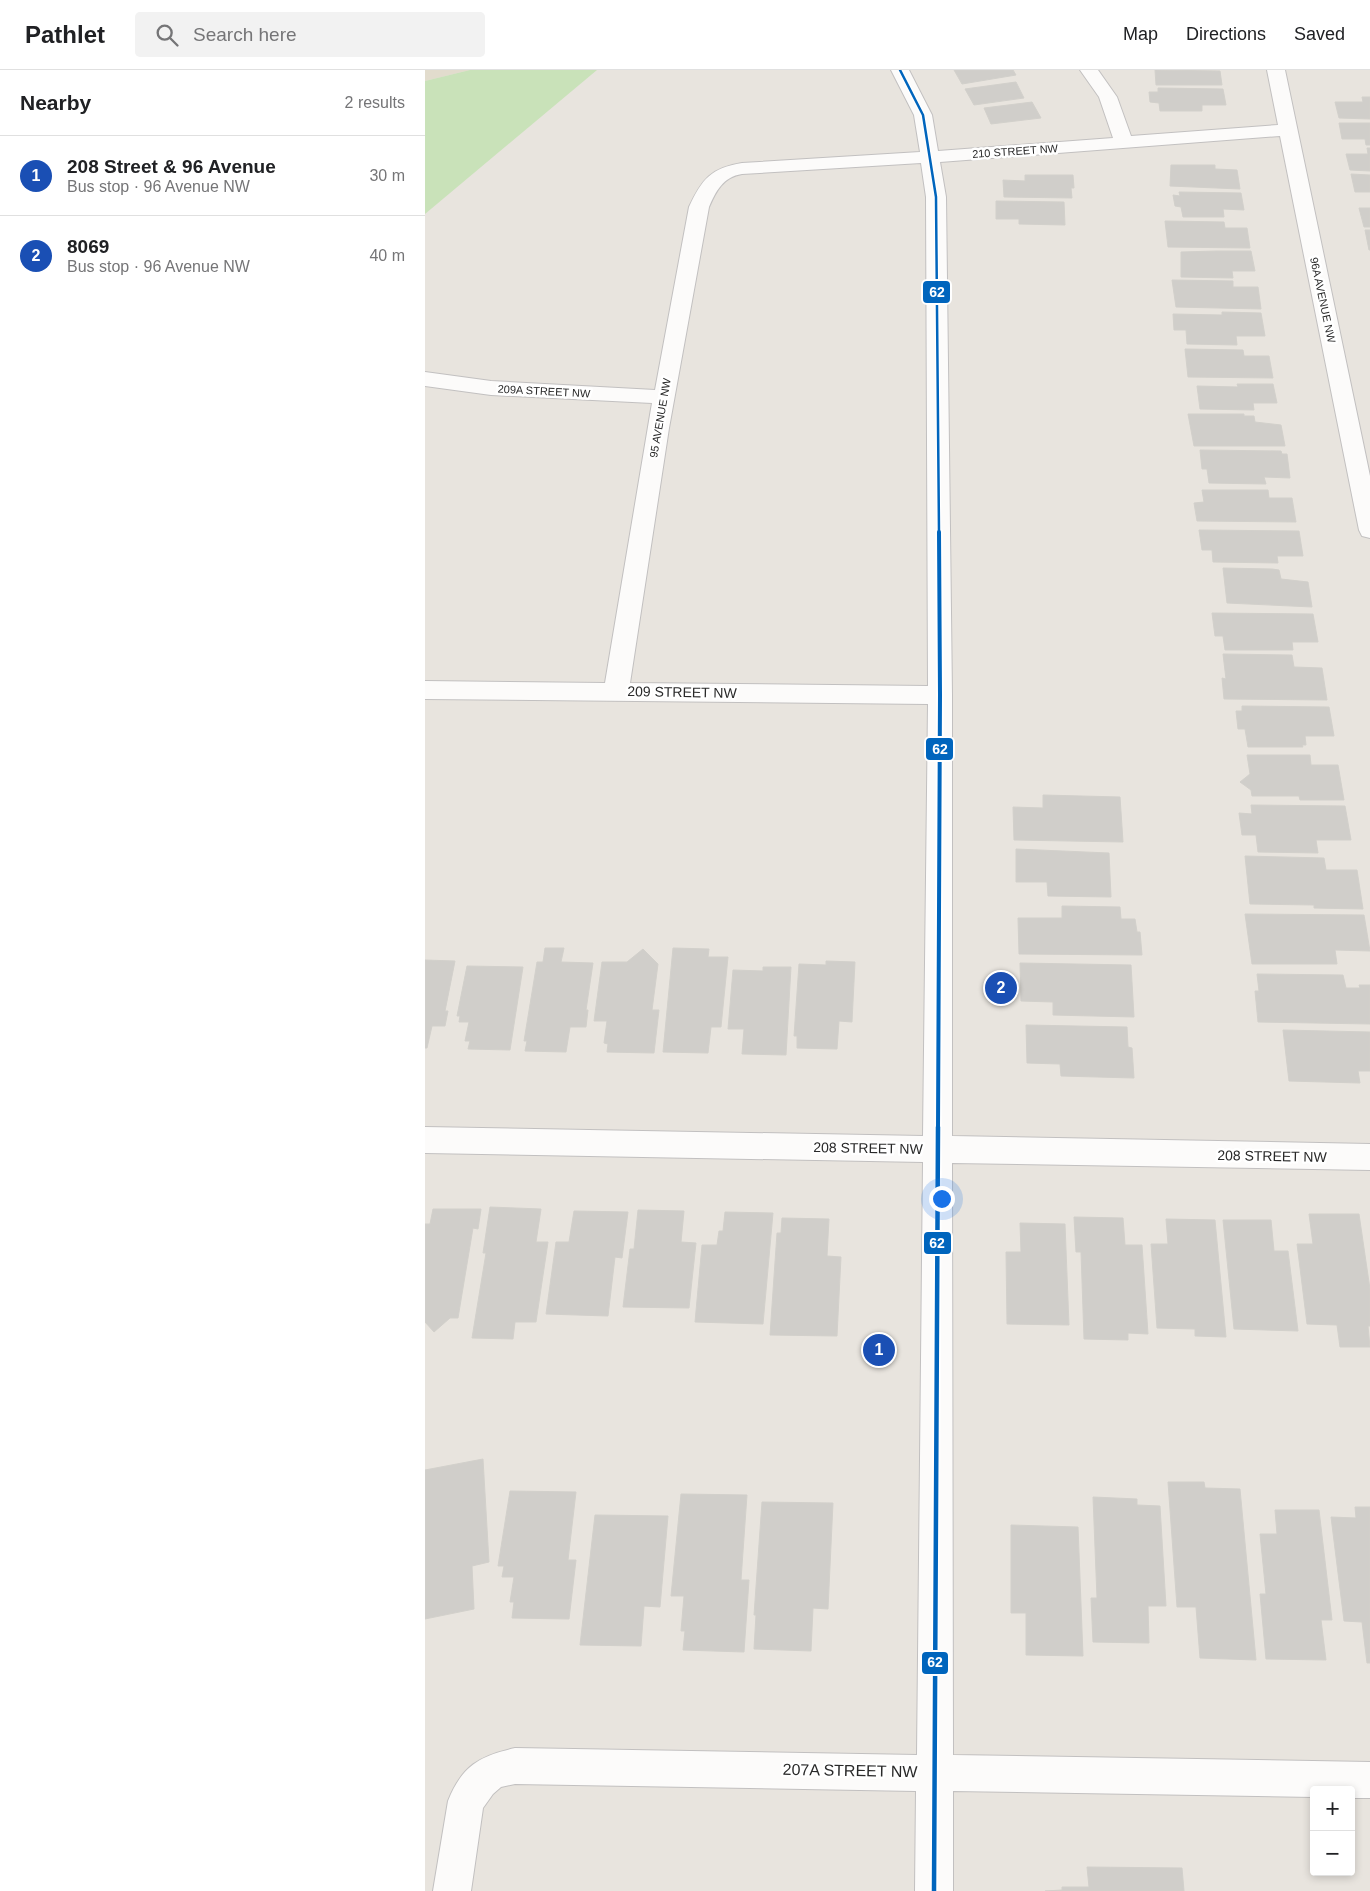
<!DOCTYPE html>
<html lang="en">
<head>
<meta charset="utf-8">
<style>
	:root { --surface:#fff; --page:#f2f2f2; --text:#202124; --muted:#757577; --line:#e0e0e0; --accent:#b45309 }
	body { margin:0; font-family:Arial,sans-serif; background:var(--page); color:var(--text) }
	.controls { position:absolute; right:15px; bottom:15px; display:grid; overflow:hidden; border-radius:5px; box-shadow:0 2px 8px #0003 }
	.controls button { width:45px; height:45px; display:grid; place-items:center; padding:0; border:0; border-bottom:1px solid var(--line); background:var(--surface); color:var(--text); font:25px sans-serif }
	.you { position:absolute; left:516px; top:1128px; width:18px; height:18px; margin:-12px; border:4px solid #fff; border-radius:50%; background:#1a73e8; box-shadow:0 0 0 8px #1a73e833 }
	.badge { display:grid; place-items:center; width:32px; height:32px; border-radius:50%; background:var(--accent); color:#fff; font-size:16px; font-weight:700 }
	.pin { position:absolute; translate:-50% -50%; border:2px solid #fff; box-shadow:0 1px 5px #0006 }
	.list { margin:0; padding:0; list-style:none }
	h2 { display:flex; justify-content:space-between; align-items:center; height:65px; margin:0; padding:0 20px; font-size:21px }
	h2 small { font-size:16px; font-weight:400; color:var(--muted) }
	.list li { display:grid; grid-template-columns:32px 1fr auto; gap:15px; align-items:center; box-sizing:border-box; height:80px; padding:0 20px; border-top:1px solid var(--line) }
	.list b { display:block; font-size:19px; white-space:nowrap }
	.list p { margin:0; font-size:16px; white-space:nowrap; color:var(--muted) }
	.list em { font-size:16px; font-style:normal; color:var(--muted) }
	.icon { flex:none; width:28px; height:28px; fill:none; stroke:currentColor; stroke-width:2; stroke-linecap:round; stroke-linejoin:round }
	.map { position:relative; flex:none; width:945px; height:1821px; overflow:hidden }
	header { display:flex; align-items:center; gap:30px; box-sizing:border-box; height:70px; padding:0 25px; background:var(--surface); border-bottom:1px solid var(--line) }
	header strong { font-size:24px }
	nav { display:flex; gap:28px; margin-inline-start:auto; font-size:18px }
	.search { width:350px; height:45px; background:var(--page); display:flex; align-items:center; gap:12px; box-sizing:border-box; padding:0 18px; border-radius:5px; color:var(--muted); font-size:19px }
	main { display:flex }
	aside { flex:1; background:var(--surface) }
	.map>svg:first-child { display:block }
</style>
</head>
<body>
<header>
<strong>Pathlet</strong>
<div class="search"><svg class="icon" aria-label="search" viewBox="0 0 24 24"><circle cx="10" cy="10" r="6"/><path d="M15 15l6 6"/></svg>Search here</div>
<nav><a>Map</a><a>Directions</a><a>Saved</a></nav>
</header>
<main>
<aside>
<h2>Nearby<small>2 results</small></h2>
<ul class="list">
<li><span class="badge" style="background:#1a4fb4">1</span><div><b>208 Street &amp; 96 Avenue</b><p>Bus stop · 96 Avenue NW</p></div><em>30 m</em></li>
<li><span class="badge" style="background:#1a4fb4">2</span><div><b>8069</b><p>Bus stop · 96 Avenue NW</p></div><em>40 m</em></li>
</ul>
</aside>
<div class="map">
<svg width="945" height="1821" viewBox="0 0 945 1821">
	<rect width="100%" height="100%" fill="#e8e4de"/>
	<polygon fill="#e2dccd" points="0,0 45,0 0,11"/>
	<polygon fill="#c9e2b9" points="45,0 172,0 0,144 0,11"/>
	<g fill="#d0ceca" stroke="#d2d0cb">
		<polygon points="529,0 588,0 591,5 537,14"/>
		<polygon points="730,0 795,1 797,15 731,15"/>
		<polygon points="591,12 599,28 549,35 540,19"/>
		<polygon points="733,18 798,19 801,35 777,35 777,41 735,41 734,33 725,32 724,22 733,22"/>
		<polygon points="937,27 945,27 945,49 914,48 910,32 938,32"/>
		<polygon points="607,32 616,48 566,54 559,38"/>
		<polygon points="914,53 945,53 945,75 941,75 940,69 917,69"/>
		<polygon points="942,78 945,78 945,101 925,100 921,84 943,84"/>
		<polygon points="746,95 790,95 790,99 812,100 815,119 745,116"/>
		<polygon points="926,104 945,105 945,122 930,122"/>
		<polygon points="600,105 648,105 649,118 646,118 647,128 579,127 578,110 600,111"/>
		<polygon points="754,122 816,123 819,140 798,139 799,147 758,147 756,137 750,136 748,125 755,126"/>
		<polygon points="571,131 639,132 640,155 594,154 594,149 571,149"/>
		<polygon points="934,138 945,138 945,157 939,157"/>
		<polygon points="740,151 799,152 800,158 822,158 825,178 743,177"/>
		<polygon points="940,160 945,160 945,180 944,180"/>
		<polygon points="792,181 826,181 830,201 807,201 808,208 756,207 756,182"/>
		<polygon points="747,210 808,211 808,217 833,217 836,239 751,237"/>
		<polygon points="797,242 836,243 840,266 811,266 812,275 762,274 761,260 749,260 748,244 797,245"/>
		<polygon points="760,279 818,280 819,286 844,286 848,308 763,307"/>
		<polygon points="812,314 848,314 852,333 828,333 829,340 775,339 772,316 813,317"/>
		<polygon points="763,344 819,344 819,346 829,346 830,352 856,355 860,376 769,376"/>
		<polygon points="775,380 856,381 857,384 862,384 865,408 839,407 841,414 784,413 782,399 777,399"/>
		<polygon points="777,420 843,420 844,428 867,428 871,452 772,451 769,433 779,432"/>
		<polygon points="774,460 874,461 878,486 852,486 853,493 788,492 787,480 777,480"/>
		<polygon points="798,498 847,499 854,500 856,509 883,512 887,537 802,533"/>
		<polygon points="787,543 888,544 893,572 867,572 868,580 800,580 798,566 790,566"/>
		<polygon points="798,584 867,585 869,597 897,598 902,630 799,629 797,608 801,609"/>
		<polygon points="817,636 904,637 909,666 880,666 881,675 877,675 878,677 823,677 820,659 813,659 811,641 817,641"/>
		<polygon points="822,685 885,685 886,695 913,695 919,730 875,730 874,726 827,726 826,720 815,712 825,704"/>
		<polygon points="618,725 695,727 698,772 589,770 588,737 618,738"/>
		<polygon points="826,735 920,736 926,770 891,770 893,783 833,782 831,765 817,765 814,743 827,744"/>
		<polygon points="591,779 684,783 686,827 623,826 622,812 591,812"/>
		<polygon points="820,786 899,788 901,800 932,800 938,839 889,838 889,835 825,834"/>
		<polygon points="637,836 695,837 696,849 710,849 712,862 715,862 717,885 594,884 593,848 637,848"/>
		<polygon points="820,844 939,845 945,881 910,880 912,894 827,894"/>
		<polygon points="120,878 139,878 136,892 168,893 161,940 163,940 161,957 145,957 141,982 100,981 102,971 99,971 112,892 118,892"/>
		<polygon points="248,878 284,879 283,887 303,887 296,957 286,957 283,983 238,982"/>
		<polygon points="218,879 233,894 227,940 234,940 229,983 182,982 183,974 179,973 182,951 169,951 177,892 202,892"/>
		<polygon points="0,890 30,891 20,941 23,941 20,956 7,956 2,978 0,978"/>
		<polygon points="401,891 430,892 427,952 414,951 412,979 372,978 372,966 369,966 374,894 401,895"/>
		<polygon points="595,893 706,895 709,947 628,945 628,932 596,931"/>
		<polygon points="42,896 98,897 85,980 43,979 45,971 40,971 44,952 34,952 35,946 32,946"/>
		<polygon points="338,897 366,897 361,985 317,984 319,959 303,959 308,900 338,901"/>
		<polygon points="832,904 918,905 921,918 935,918 934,915 945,915 945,954 833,952 830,921 834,921"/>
		<polygon points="601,955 702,957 703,977 707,978 709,1008 636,1006 635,994 602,993"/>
		<polygon points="858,960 945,962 945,1001 933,1001 935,1013 864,1011"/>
		<polygon points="65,1137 116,1139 111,1172 123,1172 111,1252 90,1252 88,1269 47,1268 61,1183 58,1183"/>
		<polygon points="8,1139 56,1139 53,1159 48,1158 33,1248 25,1248 9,1262 0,1252 0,1154 5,1154"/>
		<polygon points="213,1140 259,1141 256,1172 271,1173 264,1238 198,1237 205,1179 209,1179"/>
		<polygon points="149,1141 203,1142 197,1188 190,1187 183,1246 121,1244 131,1172 144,1172"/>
		<polygon points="300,1142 348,1143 338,1254 270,1252 277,1175 292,1175 294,1161 298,1161"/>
		<polygon points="884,1144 934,1144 945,1219 945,1256 943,1256 945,1277 915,1277 912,1255 882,1254 872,1174 888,1174"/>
		<polygon points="649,1147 698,1148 700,1175 717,1175 723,1264 703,1263 703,1270 659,1269 656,1182 651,1182"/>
		<polygon points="357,1148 404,1149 402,1186 416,1187 412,1266 345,1265 352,1163 356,1163"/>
		<polygon points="741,1149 790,1150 801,1267 770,1266 770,1259 732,1258 726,1174 743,1174"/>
		<polygon points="798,1150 846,1150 849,1181 863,1181 873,1261 809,1259"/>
		<polygon points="595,1153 640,1154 644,1255 582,1254 581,1182 596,1182"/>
		<polygon points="58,1389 64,1492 47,1496 49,1539 0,1549 0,1400"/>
		<polygon points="743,1412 779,1412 780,1418 815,1419 831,1590 775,1588 771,1537 752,1537"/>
		<polygon points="85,1421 151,1422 143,1490 151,1490 144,1549 87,1548 89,1532 85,1532 89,1507 77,1507 79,1496 73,1496"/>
		<polygon points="256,1424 322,1425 316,1510 324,1510 319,1582 258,1580 260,1561 256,1561 259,1526 246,1526"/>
		<polygon points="668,1427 712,1429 712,1435 735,1436 741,1536 723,1536 724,1573 668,1572 666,1528 672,1528"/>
		<polygon points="337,1432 408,1433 403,1539 388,1538 386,1581 329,1579 331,1545 329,1545"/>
		<polygon points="930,1437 945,1437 945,1593 942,1593 937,1552 919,1551 906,1447 931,1448"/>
		<polygon points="850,1440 894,1440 907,1550 896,1550 901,1590 841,1589 835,1524 841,1524 835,1464 852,1464"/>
		<polygon points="170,1445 243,1446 235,1537 219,1536 216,1576 155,1575"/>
		<polygon points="586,1455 653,1457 658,1586 601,1585 601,1543 586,1543"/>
		<polygon points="662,1797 757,1798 759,1821 620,1821 637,1820 637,1817 664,1817"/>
	</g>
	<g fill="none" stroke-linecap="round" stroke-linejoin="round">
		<g stroke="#c2c0c0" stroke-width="2">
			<path id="minor" d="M466,0h18l23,45 6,36 175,-13 -14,-41 -19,-27h18l19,27 14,39 147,-11 -11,-55h18l85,406v62l-8,-2 -3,-6 -79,-394 -340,26 6,35 6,498v441l418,8v26l-418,-7 1,592 417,7v36h-19v-8h-37v7l-361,-6v100h-38l1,-100 -401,-7 -14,3 -8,7 -10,14 -12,83h-38l15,-90c14,-35 31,-45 67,-53l402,7 6,-593 -498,-9v-26l498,9 5,-432 -503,-5v-18l180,2 47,-280 -161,-8 -66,-9v-14l66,9 164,9 34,-183c13,-28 22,-39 53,-44l178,-11 -6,-37zM496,93l5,34 2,489 -298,-3 39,-255 40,-221c7,-16 14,-30 33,-33z"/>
		</g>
		<use href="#minor" fill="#fcfbfa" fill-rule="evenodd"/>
		<g stroke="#fff" stroke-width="5">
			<polyline id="bus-1-far2" points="475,0 498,45 511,127 514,463"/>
		</g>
		<g stroke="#fff" stroke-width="8">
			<polyline id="bus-1-far1" points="513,1058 515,625 514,462"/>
		</g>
		<g stroke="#fff" stroke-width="8">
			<polyline id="bus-1" points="509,1821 513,1057"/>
		</g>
		<use href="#bus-1-far2" stroke="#0065bd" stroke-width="2.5"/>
		<use href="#bus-1-far1" stroke="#0065bd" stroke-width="4"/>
		<use href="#bus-1" stroke="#0065bd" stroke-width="4.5"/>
	</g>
	<g text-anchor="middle" stroke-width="5" stroke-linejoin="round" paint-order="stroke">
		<g font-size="11" fill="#292929" stroke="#fff">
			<text transform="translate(590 81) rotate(-4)" y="4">210 STREET NW</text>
			<text transform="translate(898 230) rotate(78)" y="4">96A AVENUE NW</text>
			<text transform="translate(119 321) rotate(3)" y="4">209A STREET NW</text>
			<text transform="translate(235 348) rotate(-80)" y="4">95 AVENUE NW</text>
		</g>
		<g font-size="14" fill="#292929" stroke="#fff">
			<text transform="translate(257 622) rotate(1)" y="5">209 STREET NW</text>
			<text transform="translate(443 1078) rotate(1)" y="5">208 STREET NW</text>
			<text transform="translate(847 1086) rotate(1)" y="5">208 STREET NW</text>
		</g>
		<g font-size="16" fill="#292929" stroke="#fff">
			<text transform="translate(425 1700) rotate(1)" y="6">207A STREET NW</text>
		</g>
	</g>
	<g stroke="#fff" stroke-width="2">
		<rect x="497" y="210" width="29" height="24" rx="5" fill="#0065bd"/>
		<rect x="500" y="667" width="29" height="24" rx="5" fill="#0065bd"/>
		<rect x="498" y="1161" width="29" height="24" rx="5" fill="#0065bd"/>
		<rect x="496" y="1581" width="28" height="24" rx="5" fill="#0065bd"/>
	</g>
	<g font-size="14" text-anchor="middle" font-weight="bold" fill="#fff">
		<text x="512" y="227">62</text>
		<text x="515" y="684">62</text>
		<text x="512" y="1178">62</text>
		<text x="510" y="1597">62</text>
	</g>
</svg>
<div class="controls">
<button>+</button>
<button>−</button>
</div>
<div class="you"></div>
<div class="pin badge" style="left:454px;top:1280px;background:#1a4fb4">1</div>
<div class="pin badge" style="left:576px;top:918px;background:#1a4fb4">2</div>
</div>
</main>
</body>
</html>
